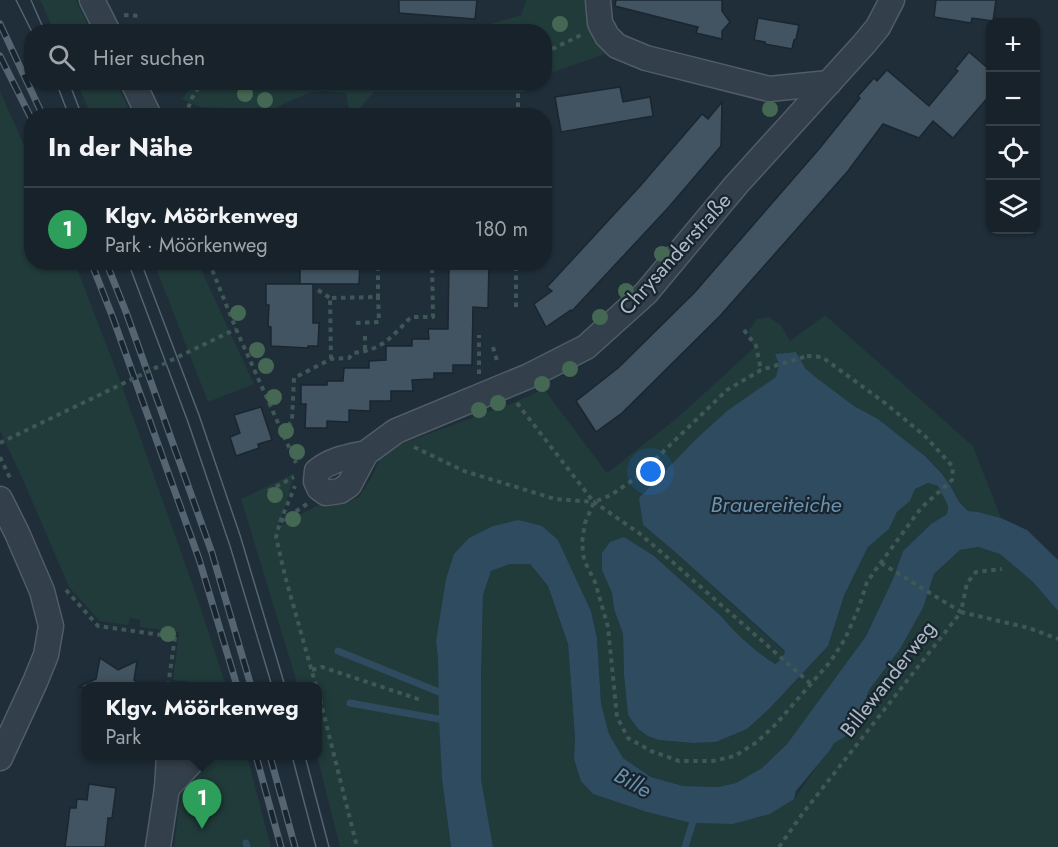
<!DOCTYPE html>
<html lang="de">
<head>
<meta charset="utf-8">
<style>
	:root { --surface:#17222b; --page:#202a33; --text:#f1f3f6; --muted:#9ea4a9; --line:#363f47; --accent:#b45309 }
	body { margin:0; font-family:Jost,sans-serif; background:var(--page); color:var(--text) }
	.controls { position:absolute; right:18px; top:18px; display:grid; overflow:hidden; border-radius:12px; box-shadow:0 2px 4px #0004 }
	.controls button { width:54px; height:54px; display:grid; place-items:center; padding:0; border:0; border-bottom:2px solid var(--line); background:var(--surface); color:var(--text); font:30px sans-serif }
	.you { position:absolute; left:651px; top:472px; width:21px; height:21px; margin:-15px; border:4px solid #fff; border-radius:50%; background:#1a73e8; box-shadow:0 0 0 9px #1a73e833 }
	.badge { display:grid; place-items:center; width:39px; height:39px; border-radius:50%; background:var(--accent); color:#fff; font-size:20px; font-weight:700 }
	.pin { position:absolute; translate:-50% -50px; filter:drop-shadow(0 2px 3px #0008) }
	.pin::after { content:''; position:absolute; top:32px; width:21px; height:18px; background:inherit; clip-path:polygon(0 0,100% 0,50% 100%) }
	.popup { position:absolute; left:82px; top:682px; width:240px; height:78px; box-sizing:border-box; display:grid; place-content:center; border-radius:12px; background:var(--surface); filter:drop-shadow(0 2px 4px #0005); font-size:20px; white-space:nowrap; color:var(--muted) }
	.popup b { font-size:22px; color:var(--text) }
	.popup::after { content:''; position:absolute; left:50%; top:100%; margin-left:-12px; border:12px solid transparent; border-top-color:var(--surface) }
	.list { margin:0; padding:0; list-style:none }
	h2 { display:flex; justify-content:space-between; align-items:center; height:78px; margin:0; padding:0 24px; font-size:26px }
	h2 small { font-size:20px; font-weight:400; color:var(--muted) }
	.list li { display:grid; grid-template-columns:39px 1fr auto; gap:18px; align-items:center; box-sizing:border-box; height:84px; padding:0 24px; border-top:2px solid var(--line) }
	.list b { display:block; font-size:22px; white-space:nowrap }
	.list p { margin:0; font-size:20px; white-space:nowrap; color:var(--muted) }
	.list em { font-size:20px; font-style:normal; color:var(--muted) }
	.icon { flex:none; width:33px; height:33px; fill:none; stroke:currentColor; stroke-width:2; stroke-linecap:round; stroke-linejoin:round }
	.map { position:relative; flex:none; width:1058px; height:847px; overflow:hidden }
	.search { position:absolute; background:var(--surface); box-shadow:0 2px 4px #0004; left:24px; top:24px; width:528px; height:66px; display:flex; align-items:center; gap:15px; box-sizing:border-box; padding:0 21px; border-radius:24px; color:var(--muted); font-size:22px }
	.panel { position:absolute; background:var(--surface); box-shadow:0 2px 4px #0004; left:24px; top:108px; width:528px; height:162px; border-radius:24px }
	.map>svg:first-child { display:block }
</style>
</head>
<body>
<div class="map">
<svg width="1058" height="847" viewBox="0 0 1058 847">
	<rect width="100%" height="100%" fill="#1f2e39"/>
	<g fill="#213a3a">
		<polygon points="40,0 76,0 91,31 54,31"/>
		<polygon points="526,0 589,0 596,41 605,54 545,75 544,32 464,32 521,15"/>
		<polygon points="195,82 525,82 525,92 374,92 354,115 350,116 346,93 324,91 312,92 285,103 271,111 200,107 182,99"/>
		<polygon points="77,83 116,83 132,115 91,115"/>
		<polygon points="0,91 31,161 32,262 75,263 121,383 198,600 226,686 186,686 186,681 173,680 179,632 140,627 140,620 130,618 128,625 100,621 69,587 21,475 0,431"/>
		<polygon points="154,263 198,263 254,384 208,402"/>
		<path d="M825,315l148,131 28,72 -23,-6 -10,-1 -9,-9 -9,-17 -8,-11 -17,-18 -47,-37 -24,-13 -36,-27 -13,-11 -9,-16 -21,2 4,11 -2,12 -49,33 -32,29 -54,56 1,30 31,26 111,101 -3,7 -7,5c-20,-13 -38,-29 -53,-47l-68,-61 -52,14 10,23 2,16 9,25 1,41 4,40 10,14 21,11 34,3 23,-1 31,-13 23,-21 58,-62 16,-49 24,-50 21,-18 8,-17 13,-11 5,-12 13,-6 10,3 10,20 -1,8 -16,10 -28,27 -10,28 -27,57 -79,108 -25,24 -26,15 -18,4 -35,-1 -32,-9 -28,-19 -14,-24 -8,-31 -4,-65 -6,-27 -33,-71 -41,-20 -81,121 2,17 4,121 9,68h-111l-23,-91 1,-70h-20l-57,-187 54,-26 -16,53 41,-22 19,1 20,-8 12,-19 9,-19 18,-14 115,-42 31,-14 63,84 70,-55 78,-71 -5,-6 -1,-11 8,-11 12,-2 12,8 9,16z"/>
		<polygon points="978,547 1000,554 1033,582 1058,611 1058,847 493,847 481,779 481,678 483,595 491,571 510,564 530,564 548,586 568,644 575,738 574,759 593,794 647,812 691,823 733,824 751,818 794,799 833,743 855,731 869,690 900,649 923,608 934,574 960,550"/>
		<polygon points="209,756 247,756 271,847 174,847 181,789"/>
	</g>
	<path fill="#2f4b60" d="M796,352l9,16 13,11 36,27 24,13 47,37 17,18 8,11 9,17 9,9 10,1 23,6 26,12 31,30v51l-25,-29 -33,-28 -22,-7 -18,3 -26,24 -11,34 -23,41 -31,41 -14,41 -21,12 -4,7 -34,41 -2,8 -24,15 -37,10 -42,-1 -44,-11 -54,-18 -12,-13 -7,-22 1,-21 -7,-94 -20,-58 -18,-22h-20l-19,7 -8,24 -2,83v101l12,68h-42l-9,-68 -3,-60 -1,-61 -2,-17 10,-62 8,-25 15,-16 24,-12 25,-6 24,6 16,14 33,71 6,27 4,65 8,31 14,24 28,19 32,9 35,1 18,-4 26,-15 25,-24 79,-108 27,-57 10,-28 28,-27 16,-10 1,-8 -10,-20 -10,-3 -13,6 -5,12 -13,11 -8,17 -21,18 -24,49 -16,50 -58,62 -23,21 -31,13 -23,1 -34,-3 -11,-4 -10,-7 -10,-14 -4,-40 -1,-41 -9,-25 -2,-16 -10,-23v-17l8,-11 14,-5 30,19 68,61c15,18 33,34 53,47l7,-5 3,-8 -111,-100 -31,-26 -4,-27 57,-59 32,-29 48,-33 3,-12 -4,-11z"/>
	<g fill="none" stroke-linecap="round" stroke-linejoin="round">
		<g stroke="#2f4b60" stroke-width="7">
			<polyline points="338,651 439,692"/>
			<polyline points="350,703 439,719"/>
			<polyline points="246,843 247,847"/>
			<polyline points="685,847 695,815"/>
		</g>
	</g>
	<g fill="#425461" stroke="#1a2630" stroke-width="1.5">
		<polygon points="399,0 477,0 475,19 399,13"/>
		<polygon points="616,0 722,0 722,11 730,22 722,31 722,39 696,33 698,27 615,6"/>
		<polygon points="936,0 996,0 993,21 972,18 971,23 934,17"/>
		<polygon points="758,18 799,25 796,39 794,40 792,49 765,44 765,42 754,40"/>
		<polygon points="969,52 990,70 990,95 953,138 933,121 919,138 883,124 848,171 720,316 622,413 596,432 576,401 618,368 694,293 819,149 860,98 858,96 874,78 877,81 887,70 929,106 958,71 955,69"/>
		<polygon points="620,87 623,102 650,97 653,116 561,132 555,97"/>
		<polygon points="722,102 721,146 668,208 572,311 571,310 546,327 534,304 552,291 547,287 641,185 702,114 708,119"/>
		<polygon points="300,262 360,262 359,284 300,284"/>
		<polygon points="449,262 489,262 488,308 473,307 472,365 453,365 453,373 434,373 434,379 412,380 413,391 391,391 391,401 370,401 370,411 349,410 349,422 327,421 327,428 305,428 306,404 301,404 301,385 327,385 327,381 343,381 344,368 369,368 369,361 386,360 386,346 412,346 412,339 429,339 428,329 448,329"/>
		<polygon points="266,284 313,284 313,323 319,323 318,346 308,346 308,348 271,346 271,327 268,326 269,305 266,305"/>
		<polygon points="261,407 272,440 258,444 259,448 236,456 230,437 240,433 234,415"/>
		<polygon points="100,658 118,670 137,661 134,680 143,687 78,687 96,679"/>
		<polygon points="89,784 116,788 112,818 108,818 105,847 65,847 70,808 76,808 77,799 87,800"/>
	</g>
	<g fill="none" stroke-linecap="round" stroke-linejoin="round">
		<g stroke="#505d67" stroke-width="27">
			<g id="minor">
				<polyline points="92,0 108,32"/>
				<polyline points="598,0 600,23 607,36 617,46 646,58 769,89 829,83"/>
				<polyline points="133,82 149,116"/>
				<path d="M366,453c-18,4 -34,6 -49,18l-1,10 3,7 7,5 14,-2 9,-6 17,-32 30,-22 133,-55 57,-29 60,-54 90,-108 128,-141 14,-17 14,-27"/>
				<polyline points="0,499 17,533 42,591 51,626 46,655 35,682 0,758"/>
				<polyline points="167,788 197,756"/>
				<polyline points="158,847 167,788 169,756"/>
			</g>
		</g>
		<g stroke="#3f5756" stroke-width="4" stroke-dasharray="4.5 4.5" stroke-linecap="butt">
			<polyline points="124,15 140,16"/>
			<polyline points="544,53 581,35"/>
			<polyline points="185,116 192,98 202,82"/>
			<polyline points="518,116 518,82"/>
			<polyline points="209,262 236,329 296,463"/>
			<polyline points="290,267 290,262"/>
			<polyline points="318,290 330,298"/>
			<polyline points="516,307 516,262"/>
			<polyline points="356,323 379,322 378,297"/>
			<polyline points="744,330 756,346 761,370"/>
			<polyline points="365,336 365,352"/>
			<polyline points="493,347 498,364"/>
			<polygon points="807,356 822,357 885,403 926,437 953,467 952,480 921,508 874,572 867,582 859,607 845,639 830,662 776,724 757,742 735,756 713,761 679,761 651,751 628,738 617,717 608,627 595,582 584,560 582,542 585,523 594,502 611,495 636,478 727,390 761,370"/>
			<polyline points="331,359 330,298 378,297 378,262"/>
			<polyline points="479,374 479,335"/>
			<polyline points="517,403 593,501"/>
			<path d="M282,433l10,-12 2,-43 37,-19 18,-1 4,-5c30,-3 38,-16 58,-36h22l-1,-55"/>
			<polyline points="0,443 8,439"/>
			<polyline points="414,447 464,471 555,499 594,502 639,533 661,552 811,684"/>
			<polyline points="0,457 11,480"/>
			<polyline points="268,491 294,477"/>
			<polyline points="307,504 280,522 276,537 285,576 316,686"/>
			<polyline points="280,522 295,486"/>
			<polyline points="881,563 961,612 967,583 976,572 1002,569"/>
			<polyline points="66,590 98,626 175,637 168,686"/>
			<polyline points="312,670 322,667 421,700"/>
			<polyline points="318,691 357,847"/>
			<polyline points="779,847 803,813 961,612 1029,628 1058,639"/>
		</g>
		<use href="#minor" stroke="#333f4a" stroke-width="24"/>
		<g stroke="#546471" stroke-width="1.5">
			<polyline points="16,0 32,32"/>
			<polyline points="31,0 45,32"/>
			<polyline points="56,82 69,116"/>
			<polyline points="69,82 82,116"/>
			<polyline points="128,262 188,422 230,546 272,686"/>
			<polyline points="141,262 199,415 240,535 285,686"/>
			<polyline points="292,756 316,847"/>
			<polyline points="305,756 329,847"/>
		</g>
		<g stroke="#546471" stroke-width="7">
			<g id="rail">
				<polyline points="0,24 43,116"/>
				<polyline points="0,56 32,120"/>
				<polyline points="91,262 113,318 199,559 237,686"/>
				<polyline points="106,262 126,312 212,553 251,686"/>
				<polyline points="256,756 281,847"/>
				<polyline points="270,756 295,847"/>
			</g>
		</g>
		<use href="#rail" stroke="#18242e" stroke-width="4.5" stroke-dasharray="14" stroke-linecap="butt"/>
		<polyline stroke="#3f5756" stroke-width="4" stroke-dasharray="4.5 4.5" stroke-linecap="butt" points="8,439 236,329"/>
	</g>
	<g fill="#446853">
		<circle cx="560" cy="24" r="8"/>
		<circle cx="245" cy="94" r="8"/>
		<circle cx="265" cy="100" r="8"/>
		<circle cx="770" cy="109" r="8"/>
		<circle cx="662" cy="254" r="8"/>
		<circle cx="626" cy="291" r="8"/>
		<circle cx="238" cy="313" r="8"/>
		<circle cx="600" cy="317" r="8"/>
		<circle cx="257" cy="350" r="8"/>
		<circle cx="266" cy="366" r="8"/>
		<circle cx="570" cy="369" r="8"/>
		<circle cx="542" cy="384" r="8"/>
		<circle cx="274" cy="397" r="8"/>
		<circle cx="498" cy="403" r="8"/>
		<circle cx="479" cy="410" r="8"/>
		<circle cx="286" cy="431" r="8"/>
		<circle cx="297" cy="452" r="8"/>
		<circle cx="275" cy="495" r="8"/>
		<circle cx="293" cy="519" r="8"/>
		<circle cx="168" cy="634" r="8"/>
	</g>
	<g text-anchor="middle" stroke-width="4.5" stroke-linejoin="round" paint-order="stroke">
		<g font-size="21" fill="#adbac6" stroke="#18242e">
			<text transform="translate(675 254) rotate(-48)" y="7">Chrysanderstraße</text>
			<text transform="translate(888 679) rotate(-52)" y="7">Billewanderweg</text>
		</g>
		<g font-size="22" font-style="italic" fill="#6b91ac" stroke="#18242e">
			<text x="776" y="512">Brauereiteiche</text>
			<text transform="translate(633 782) rotate(29)" y="8">Bille</text>
		</g>
	</g>
</svg>
<div class="controls">
<button>+</button>
<button>−</button>
<button><svg class="icon" aria-label="locate" viewBox="0 0 24 24"><circle cx="12" cy="12" r="6"/><path d="M12 2v4M12 18v4M2 12h4M18 12h4"/></svg></button>
<button><svg class="icon" aria-label="layers" viewBox="0 0 24 24"><path d="M12 4l9 5-9 5-9-5zM3 14l9 5 9-5"/></svg></button>
</div>
<div class="you"></div>
<div class="pin badge" style="left:202px;top:829px;background:#2e9e5b">1</div>
<div class="popup"><b>Klgv. Möörkenweg</b>Park</div>
<div class="search"><svg class="icon" aria-label="search" viewBox="0 0 24 24"><circle cx="10" cy="10" r="6"/><path d="M15 15l6 6"/></svg>Hier suchen</div>
<section class="panel">
<h2>In der Nähe<small></small></h2>
<ul class="list">
<li><span class="badge" style="background:#2e9e5b">1</span><div><b>Klgv. Möörkenweg</b><p>Park · Möörkenweg</p></div><em>180 m</em></li>
</ul>
</section>
</div>
</body>
</html>
